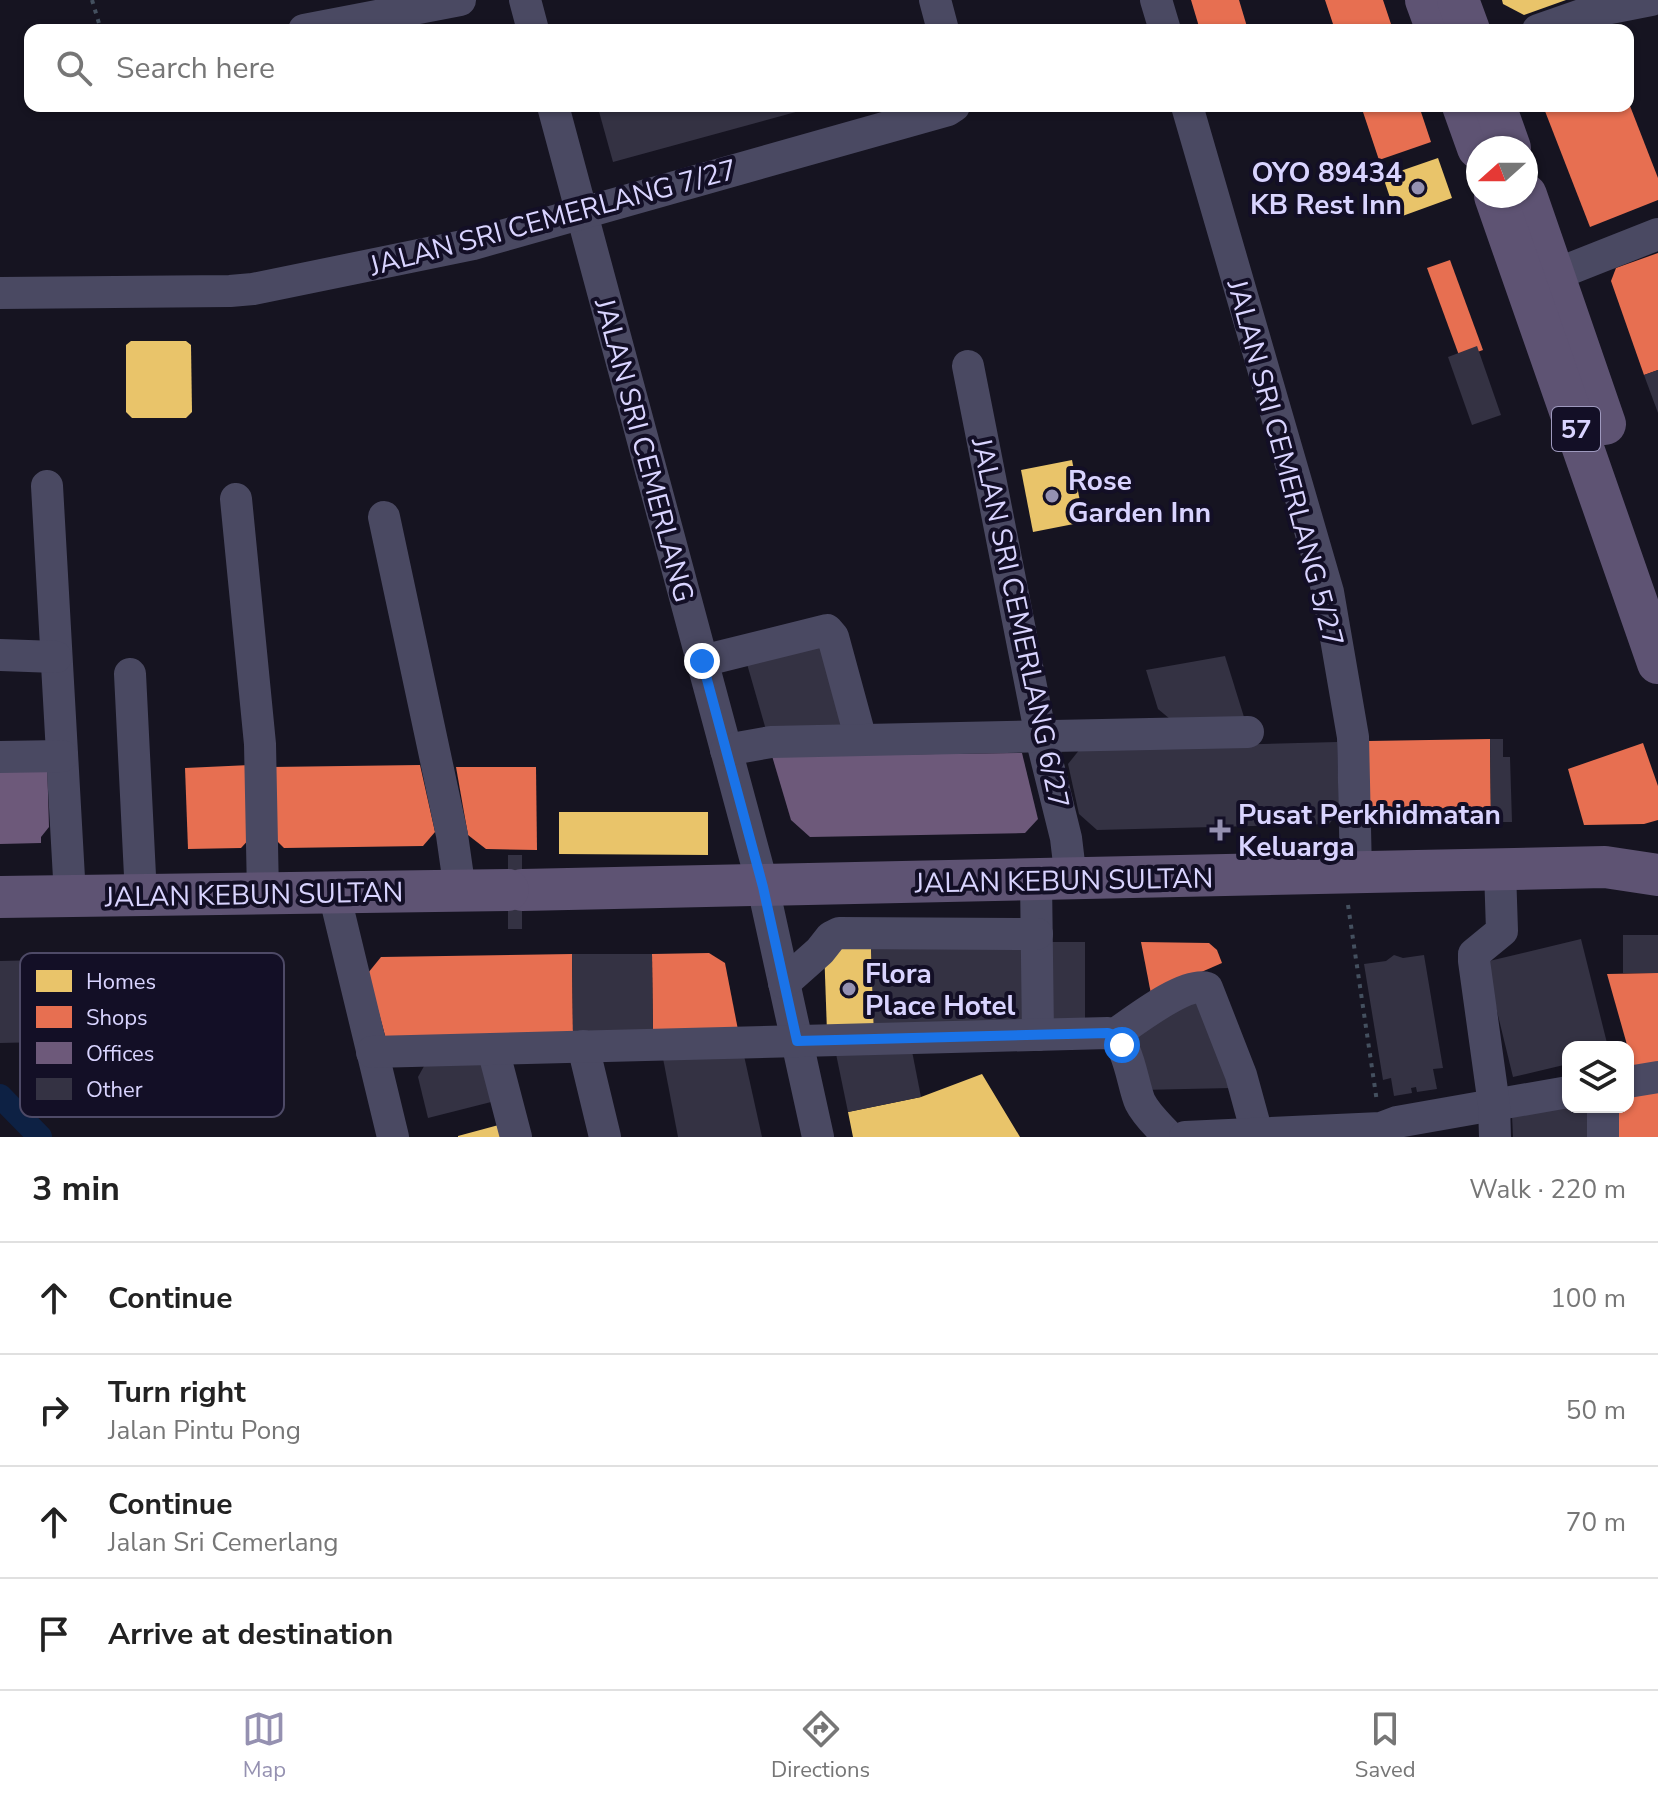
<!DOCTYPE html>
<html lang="en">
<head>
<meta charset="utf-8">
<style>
	:root { --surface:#fff; --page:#f2f2f2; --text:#222; --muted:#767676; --line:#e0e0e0; --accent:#9591b1 }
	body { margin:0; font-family:"Nunito Sans",sans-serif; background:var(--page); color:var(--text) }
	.controls { position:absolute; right:24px; bottom:24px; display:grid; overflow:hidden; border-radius:16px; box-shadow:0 2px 6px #0004 }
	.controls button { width:72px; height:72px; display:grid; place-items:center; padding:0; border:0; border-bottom:2px solid var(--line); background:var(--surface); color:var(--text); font:40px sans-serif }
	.compass { position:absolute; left:1466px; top:136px; width:72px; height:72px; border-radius:50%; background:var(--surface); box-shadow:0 2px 6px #0004; rotate:249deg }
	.stop { position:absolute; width:24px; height:24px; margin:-18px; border:6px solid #1a73e8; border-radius:50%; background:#fff }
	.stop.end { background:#1a73e8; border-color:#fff; box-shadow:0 2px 8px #0008 }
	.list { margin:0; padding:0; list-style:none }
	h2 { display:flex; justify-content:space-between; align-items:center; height:104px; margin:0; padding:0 32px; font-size:34px }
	h2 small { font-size:26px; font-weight:400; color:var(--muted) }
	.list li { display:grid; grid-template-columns:52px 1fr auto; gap:24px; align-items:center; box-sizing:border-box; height:112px; padding:0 32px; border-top:2px solid var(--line) }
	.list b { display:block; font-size:30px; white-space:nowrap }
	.list p { margin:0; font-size:26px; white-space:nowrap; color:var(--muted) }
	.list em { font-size:26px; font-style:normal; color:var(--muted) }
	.icon { flex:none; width:44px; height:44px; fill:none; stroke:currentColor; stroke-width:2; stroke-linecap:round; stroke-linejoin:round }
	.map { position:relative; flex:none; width:1658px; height:1137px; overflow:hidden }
	.search { position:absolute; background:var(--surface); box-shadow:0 2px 6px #0004; left:24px; right:24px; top:24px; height:88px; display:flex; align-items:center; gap:20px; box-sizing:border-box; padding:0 28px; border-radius:16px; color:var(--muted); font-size:30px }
	.sheet { height:552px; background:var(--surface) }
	nav { display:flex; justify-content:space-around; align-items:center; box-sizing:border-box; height:112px; border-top:2px solid var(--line); background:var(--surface); font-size:22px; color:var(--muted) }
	nav a { display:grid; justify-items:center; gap:4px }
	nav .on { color:var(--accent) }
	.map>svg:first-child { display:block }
</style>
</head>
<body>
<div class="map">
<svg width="1658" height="1137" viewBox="0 0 1658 1137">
	<rect width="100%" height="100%" fill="#161421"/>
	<g fill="#e9c46a">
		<polygon points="1502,0 1566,0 1524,15 1503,4"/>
		<polygon points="1438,158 1452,198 1397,218 1383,177"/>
		<polygon points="131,341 186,341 191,345 192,412 186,418 132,418 126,412 126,345"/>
		<polygon points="1072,460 1084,522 1033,532 1021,470"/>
		<polygon points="559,812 708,812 708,855 559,854"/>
		<polygon points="871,945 874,1030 827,1032 824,947"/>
		<polygon points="982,1074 1020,1137 853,1137 848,1112 921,1097"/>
		<polygon points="506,1123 510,1137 458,1137 458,1136"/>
	</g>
	<g fill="#e76f51">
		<polygon points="1191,0 1239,0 1248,30 1200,30"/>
		<polygon points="1325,0 1383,0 1393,30 1335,30"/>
		<polygon points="1361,106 1419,106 1431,142 1379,160"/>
		<polygon points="1543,106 1630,106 1658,178 1658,200 1590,227"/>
		<polygon points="1658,253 1658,370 1644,375 1611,281 1616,268"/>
		<polygon points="1450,260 1483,350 1460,358 1427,268"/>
		<polygon points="1490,739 1491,822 1379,824 1370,814 1368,741"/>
		<polygon points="1643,743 1658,786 1658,820 1644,824 1584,825 1568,769"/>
		<polygon points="250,765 253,835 241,848 188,849 185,768"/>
		<polygon points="420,765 435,832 423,846 284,848 272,836 271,767"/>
		<polygon points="456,767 536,767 537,850 486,849 468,835"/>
		<polygon points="1141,942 1209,943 1217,950 1222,963 1151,994"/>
		<polygon points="709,953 725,963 739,1035 653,1036 652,954"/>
		<polygon points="572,954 573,1037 386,1039 368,973 381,957"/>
		<polygon points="1658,973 1658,1062 1633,1066 1607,974"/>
		<polygon points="1658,1092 1658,1137 1608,1137 1609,1107 1628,1107 1628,1097"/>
	</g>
	<g fill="#6d597a">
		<polygon points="1022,753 1038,819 1025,833 810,837 791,820 772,756"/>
		<polygon points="47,760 49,827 41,837 41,843 0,844 0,762"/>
	</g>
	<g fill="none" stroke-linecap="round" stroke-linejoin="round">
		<polyline stroke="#0d2144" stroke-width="24" points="0,1096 40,1137"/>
	</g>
	<g fill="#343243">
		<polygon points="606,106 814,106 814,107 613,162 598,108"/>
		<polygon points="1477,346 1501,415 1472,425 1448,357"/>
		<polygon points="1658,370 1658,413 1644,375"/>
		<polygon points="826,634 853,729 766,730 745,657"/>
		<polygon points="1225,656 1244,717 1170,719 1158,709 1146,670"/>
		<polygon points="1490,739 1503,739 1503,757 1510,757 1512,822 1491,822"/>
		<polygon points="1337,742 1339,812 1329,824 1097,830 1079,814 1068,764 1080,749"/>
		<rect x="508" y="855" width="14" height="74"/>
		<rect x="1623" y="935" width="35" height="38"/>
		<polygon points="1581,939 1608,1047 1568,1047 1568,1064 1513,1077 1485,962"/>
		<polygon points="1045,942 1085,942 1085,1023 1046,1023"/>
		<polygon points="871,945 1029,945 1032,1026 874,1030"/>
		<polygon points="572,954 652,954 653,1036 573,1037"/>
		<polygon points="1394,955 1403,958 1424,955 1443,1068 1433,1069 1437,1089 1417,1092 1416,1087 1411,1088 1412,1093 1394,1096 1391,1078 1383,1080 1364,964 1386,961"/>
		<polygon points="86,959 87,1041 0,1043 0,961"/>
		<polygon points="1201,990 1231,1088 1141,1090 1124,1034"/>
		<polygon points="911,1046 921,1097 848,1112 835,1049"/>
		<polygon points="743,1051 762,1137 678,1137 662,1053"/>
		<polygon points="488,1057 499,1100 428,1118 418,1077 428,1059"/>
		<polygon points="1568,1107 1589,1107 1591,1137 1513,1137 1512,1115"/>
	</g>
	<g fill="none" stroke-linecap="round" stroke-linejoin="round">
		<g stroke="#44505f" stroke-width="4" stroke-dasharray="4 6" stroke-linecap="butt">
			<polyline points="92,0 101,30"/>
			<polyline points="1348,905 1377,1102"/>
		</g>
		<g stroke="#4a4962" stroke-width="32">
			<polyline points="525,0 533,30"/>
			<polyline points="935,0 943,30"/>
			<polyline points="1156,0 1165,30"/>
			<polyline points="304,30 460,0"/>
			<polyline points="1538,30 1590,12 1651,0"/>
			<polyline points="553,106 763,887 818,1137"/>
			<polyline points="1187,106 1328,592 1353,737 1356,873"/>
			<polyline points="1554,275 1658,234"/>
			<polyline points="0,293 230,291 253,289 473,244 948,110 954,106"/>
			<polyline points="968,366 1041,737 1066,838 1071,880"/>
			<polyline points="47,486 70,896"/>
			<polyline points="236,499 260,744 263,894"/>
			<polyline points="384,517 452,835 460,891"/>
			<polyline points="0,655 56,657"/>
			<polyline points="702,661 827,630 833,637 861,740"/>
			<polyline points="130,674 141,896"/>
			<polyline points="726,750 771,742 1248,732"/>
			<polyline points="0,757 62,756"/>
			<polyline points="1036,880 1038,1035"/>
			<polyline points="334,893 393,1137"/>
			<polyline points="784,983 820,951 831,937 839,933 1037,934"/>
			<path d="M1114,1035c19,-13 71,-54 93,-47l34,87 17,62"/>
			<polyline points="583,1046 605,1137"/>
			<polyline points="493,1049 516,1137"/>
			<path d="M372,1052l736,-19c21,6 24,51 32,69 7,14 19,24 29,35"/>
			<polyline points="1628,1082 1658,1077"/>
			<polyline points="1603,1107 1603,1137"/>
			<polyline points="1185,1137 1381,1128 1397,1122 1568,1092"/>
			<polyline points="1495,1137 1494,1105 1474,961 1474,954 1502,931 1500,870"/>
		</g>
		<g stroke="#5e5373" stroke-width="42">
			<polyline points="1426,0 1437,30"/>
			<polyline points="1458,0 1469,30"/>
			<polyline points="1463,106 1478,148"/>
			<polyline points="1495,106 1510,148"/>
			<polyline points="1526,195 1605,424"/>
			<polyline points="1495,196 1658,663"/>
			<polyline points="522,890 1605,867 1658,875"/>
			<polyline points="0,897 508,890"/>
		</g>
	</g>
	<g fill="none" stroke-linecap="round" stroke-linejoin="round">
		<polyline stroke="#1a73e8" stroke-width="10" points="702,661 763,887 797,1041 1108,1033 1114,1035 1122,1045"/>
	</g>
	<g fill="#9591b1" stroke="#130f26" stroke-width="3">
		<circle cx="1418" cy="188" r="8"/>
		<circle cx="1052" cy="496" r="8"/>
		<path d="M1216 818h8v8h8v8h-8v8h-8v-8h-8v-8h8z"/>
		<circle cx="849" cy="989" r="8"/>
	</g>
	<g text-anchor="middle" stroke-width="8" stroke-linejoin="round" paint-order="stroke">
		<rect fill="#130f26" stroke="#9e99be" stroke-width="2" x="1552" y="407" width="48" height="44" rx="6"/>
		<g font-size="26" font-weight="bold" fill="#d9d4ff">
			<text x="1576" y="438">57</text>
		</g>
		<g font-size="28" font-weight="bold" fill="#d9d4ff" stroke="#130f26" text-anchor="start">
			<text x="1402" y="182" text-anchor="end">OYO 89434<tspan x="1402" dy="32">KB Rest Inn</tspan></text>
			<text x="1068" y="490">Rose<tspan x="1068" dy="32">Garden Inn</tspan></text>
			<text x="1238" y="824">Pusat Perkhidmatan<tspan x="1238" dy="32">Keluarga</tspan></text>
			<text x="865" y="983">Flora<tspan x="865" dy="32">Place Hotel</tspan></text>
		</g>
		<g font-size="28" fill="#d9d4ff" stroke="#130f26">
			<text transform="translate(553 217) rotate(-15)" y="10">JALAN SRI CEMERLANG 7/27</text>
			<text transform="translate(645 450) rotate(75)" y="10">JALAN SRI CEMERLANG</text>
			<text transform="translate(1286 463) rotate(75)" y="10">JALAN SRI CEMERLANG 5/27</text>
			<text transform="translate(1021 623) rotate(78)" y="10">JALAN SRI CEMERLANG 6/27</text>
			<text transform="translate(1064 880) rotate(-1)" y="10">JALAN KEBUN SULTAN</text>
			<text transform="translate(254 894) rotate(-1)" y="10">JALAN KEBUN SULTAN</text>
		</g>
	</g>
	<rect x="20" y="953" width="264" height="164" rx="12" fill="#130f26" stroke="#4e4a67" stroke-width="2"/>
	<rect x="36" y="970" width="36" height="22" fill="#e9c46a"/>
	<rect x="36" y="1006" width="36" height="22" fill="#e76f51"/>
	<rect x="36" y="1042" width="36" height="22" fill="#6d597a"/>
	<rect x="36" y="1078" width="36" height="22" fill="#343243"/>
	<g font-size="22" fill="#d9d4ff">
		<text x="86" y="989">Homes</text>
		<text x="86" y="1025">Shops</text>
		<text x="86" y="1061">Offices</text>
		<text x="86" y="1097">Other</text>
	</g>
</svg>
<div class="controls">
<button><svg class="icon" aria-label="layers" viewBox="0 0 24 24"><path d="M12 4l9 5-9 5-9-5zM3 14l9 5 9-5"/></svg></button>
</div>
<svg class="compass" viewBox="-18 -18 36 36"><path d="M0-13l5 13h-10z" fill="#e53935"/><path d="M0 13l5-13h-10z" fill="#767676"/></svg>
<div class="stop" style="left:1122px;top:1045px"></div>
<div class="stop end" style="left:702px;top:661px"></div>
<div class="search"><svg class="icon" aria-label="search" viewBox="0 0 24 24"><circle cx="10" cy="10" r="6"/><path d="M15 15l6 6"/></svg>Search here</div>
</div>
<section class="sheet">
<h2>3 min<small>Walk · 220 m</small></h2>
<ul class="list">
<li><svg class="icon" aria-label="ahead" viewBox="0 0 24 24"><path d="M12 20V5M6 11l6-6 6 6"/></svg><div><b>Continue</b></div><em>100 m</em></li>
<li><svg class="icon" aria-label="right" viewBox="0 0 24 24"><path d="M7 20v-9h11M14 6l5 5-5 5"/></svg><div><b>Turn right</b><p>Jalan Pintu Pong</p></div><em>50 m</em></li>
<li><svg class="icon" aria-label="ahead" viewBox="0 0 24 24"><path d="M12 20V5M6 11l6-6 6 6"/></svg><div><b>Continue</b><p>Jalan Sri Cemerlang</p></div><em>70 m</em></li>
<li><svg class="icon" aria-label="arrive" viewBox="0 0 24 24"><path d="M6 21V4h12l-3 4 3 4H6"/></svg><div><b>Arrive at destination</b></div></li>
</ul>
</section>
<nav>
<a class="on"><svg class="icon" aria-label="map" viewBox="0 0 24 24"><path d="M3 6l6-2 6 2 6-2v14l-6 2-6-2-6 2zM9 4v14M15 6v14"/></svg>Map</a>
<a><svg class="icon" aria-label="directions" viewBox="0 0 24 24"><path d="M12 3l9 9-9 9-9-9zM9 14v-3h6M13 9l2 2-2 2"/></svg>Directions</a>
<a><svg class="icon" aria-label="saved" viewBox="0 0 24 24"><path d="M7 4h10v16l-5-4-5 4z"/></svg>Saved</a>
</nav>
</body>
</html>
